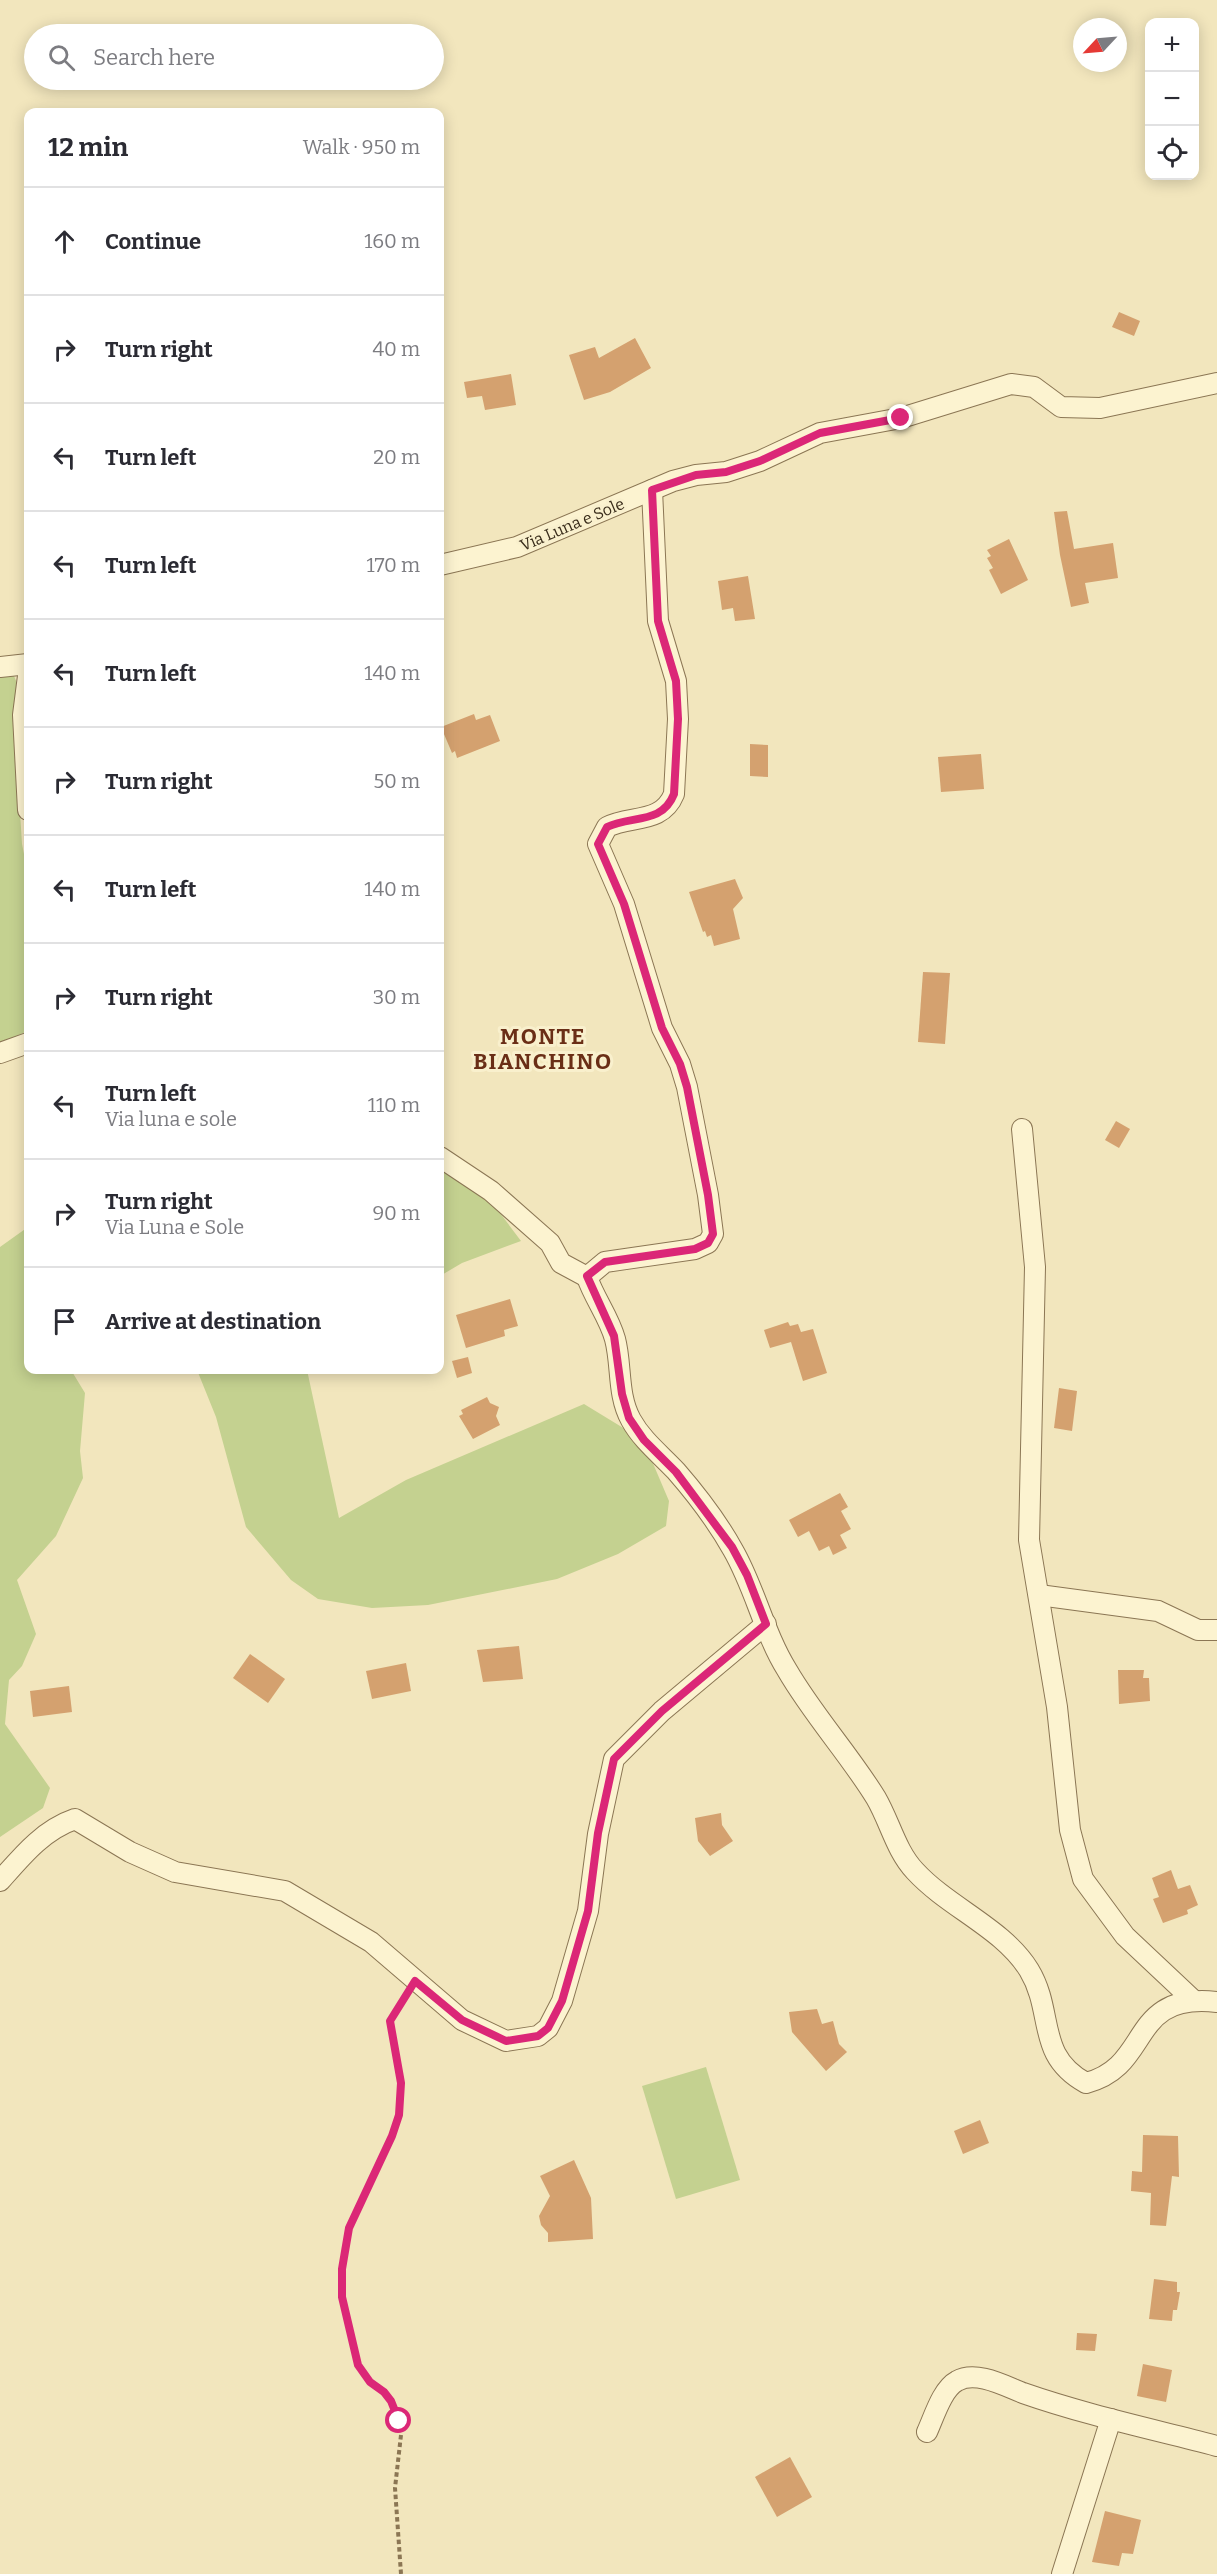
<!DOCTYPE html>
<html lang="en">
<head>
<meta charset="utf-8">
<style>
	:root { --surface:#fff; --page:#f2f2f3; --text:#2b2b33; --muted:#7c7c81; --line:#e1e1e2 }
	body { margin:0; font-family:Bitter,serif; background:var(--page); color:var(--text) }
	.controls { position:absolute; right:18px; top:18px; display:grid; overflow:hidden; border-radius:12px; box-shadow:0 3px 15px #0003 }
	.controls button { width:54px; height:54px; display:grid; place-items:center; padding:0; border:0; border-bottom:2px solid var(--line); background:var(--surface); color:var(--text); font:30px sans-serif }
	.compass { position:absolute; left:1073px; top:18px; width:54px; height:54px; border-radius:50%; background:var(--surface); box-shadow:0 3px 15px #0003; rotate:244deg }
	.stop { position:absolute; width:18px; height:18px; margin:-14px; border:4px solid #db2777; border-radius:50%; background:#fff }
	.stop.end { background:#db2777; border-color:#fff; box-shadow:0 2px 6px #0008 }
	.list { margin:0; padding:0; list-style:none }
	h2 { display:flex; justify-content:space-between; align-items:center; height:78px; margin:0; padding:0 24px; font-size:26px }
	h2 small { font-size:20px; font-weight:400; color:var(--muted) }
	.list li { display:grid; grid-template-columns:39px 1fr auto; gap:18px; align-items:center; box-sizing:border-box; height:108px; padding:0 24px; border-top:2px solid var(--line) }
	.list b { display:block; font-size:22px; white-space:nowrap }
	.list p { margin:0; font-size:20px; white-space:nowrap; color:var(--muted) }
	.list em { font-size:20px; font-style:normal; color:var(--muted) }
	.icon { flex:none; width:33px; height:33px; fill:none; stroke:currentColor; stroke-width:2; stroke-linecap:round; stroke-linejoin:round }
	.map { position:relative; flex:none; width:1217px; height:2574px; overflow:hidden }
	.search { position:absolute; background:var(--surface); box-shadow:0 3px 15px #0003; left:24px; top:24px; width:420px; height:66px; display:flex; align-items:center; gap:15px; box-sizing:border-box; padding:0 21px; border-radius:33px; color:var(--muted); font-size:22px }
	.panel { position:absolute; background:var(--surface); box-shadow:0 3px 15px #0003; left:24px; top:108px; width:420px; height:1266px; border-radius:12px }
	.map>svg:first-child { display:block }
</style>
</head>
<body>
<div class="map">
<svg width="1217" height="2574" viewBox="0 0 1217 2574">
	<rect width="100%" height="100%" fill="#f2e6bd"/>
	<g fill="#c4d190">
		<polygon points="0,674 14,676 20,690 15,731 22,844 28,874 28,1031 0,1043"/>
		<polygon points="440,1154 476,1181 521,1241 462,1263 440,1276"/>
		<polygon points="28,1227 28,1370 71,1370 85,1393 80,1451 83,1478 56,1536 17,1580 36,1634 22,1666 9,1680 5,1724 50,1788 43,1808 0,1837 0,1247"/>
		<polygon points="197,1370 307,1370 339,1518 406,1480 584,1404 643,1440 669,1501 666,1526 618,1554 557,1579 428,1605 372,1608 318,1599 291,1580 246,1527 216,1417"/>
		<polygon points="706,2067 740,2180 676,2199 642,2086"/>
	</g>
	<g fill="#d4a16f">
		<polygon points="1119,312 1140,321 1134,336 1112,327"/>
		<polygon points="635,338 651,368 610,392 584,400 569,355 595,347 599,358"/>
		<polygon points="511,374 516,405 485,410 482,396 467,398 464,382"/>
		<polygon points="1067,511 1074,549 1113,543 1118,578 1085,583 1089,603 1071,607 1060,555 1054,512"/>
		<polygon points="1009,539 1028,580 1001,594 989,570 993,568 987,558 991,556 987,550"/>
		<polygon points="748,576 755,619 735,621 733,608 722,610 718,581"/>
		<polygon points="474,714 476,720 490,715 500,741 457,758 455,751 452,753 441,727"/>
		<polygon points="750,744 768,745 768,777 750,776"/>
		<polygon points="981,754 984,789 941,792 938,757"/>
		<polygon points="735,879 743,898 733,909 740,939 714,946 711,935 707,937 705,931 703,932 689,892"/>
		<polygon points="923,972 950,973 945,1044 918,1042"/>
		<polygon points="1116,1121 1130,1129 1119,1148 1105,1140"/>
		<polygon points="510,1299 518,1326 504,1330 505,1336 466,1348 456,1315"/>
		<polygon points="788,1322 790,1326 798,1324 801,1332 813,1329 827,1373 803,1381 791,1342 770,1348 764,1330"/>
		<polygon points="468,1357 472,1373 457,1378 452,1361"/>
		<polygon points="1059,1388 1077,1391 1072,1431 1054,1428"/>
		<polygon points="487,1397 490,1403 499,1407 496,1416 500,1425 473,1439 459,1416 463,1414 461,1410"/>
		<polygon points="840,1493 848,1507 841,1511 851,1529 840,1535 847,1548 833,1555 829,1546 819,1551 809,1531 798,1537 789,1520"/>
		<polygon points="519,1646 523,1679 483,1682 477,1650"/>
		<polygon points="250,1654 285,1679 268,1703 233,1678"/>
		<polygon points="406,1663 411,1691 372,1699 366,1671"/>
		<polygon points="1118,1670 1144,1670 1143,1678 1149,1678 1150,1701 1119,1704"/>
		<polygon points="69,1686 72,1712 33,1717 30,1691"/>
		<polygon points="721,1813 722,1825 733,1841 710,1856 698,1841 695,1818"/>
		<polygon points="1171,1870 1178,1889 1190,1885 1198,1905 1187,1910 1188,1914 1163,1923 1153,1899 1159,1897 1152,1878"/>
		<polygon points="817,2009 822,2024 833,2021 839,2044 847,2052 826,2071 792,2032 789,2012"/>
		<polygon points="980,2120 989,2143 963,2154 954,2131"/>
		<polygon points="1143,2135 1178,2136 1179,2177 1172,2176 1166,2226 1150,2225 1151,2193 1131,2191 1132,2171 1142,2172"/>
		<polygon points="574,2160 591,2198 593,2239 548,2242 548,2233 541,2225 539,2216 550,2196 540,2176"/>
		<polygon points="1154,2279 1177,2282 1177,2292 1180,2292 1177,2310 1173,2310 1172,2321 1149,2319"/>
		<polygon points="1077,2333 1097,2334 1095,2351 1076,2350"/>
		<polygon points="1143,2364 1172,2370 1166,2402 1137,2396"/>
		<polygon points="790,2457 812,2497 777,2517 755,2477"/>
		<polygon points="1105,2511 1141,2520 1133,2554 1122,2553 1119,2566 1092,2562"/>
	</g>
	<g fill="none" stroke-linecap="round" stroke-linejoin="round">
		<g stroke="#8b7654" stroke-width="22">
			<g id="minor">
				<path d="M652,490l6,131 18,60 2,38 -4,75c-12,30 -43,21 -67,33l-9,17 26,60 38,124 18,36 7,23 21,108 5,39 -5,9 -13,6 -90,13 -18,15c7,21 22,40 28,62 7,26 2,56 16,81 11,20 29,34 45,51 20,23 42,52 57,79 22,38 31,83 54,120 26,45 62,84 89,128 14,24 20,53 39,73 34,37 88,57 114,99 26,43 6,85 57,113 67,-17 41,-91 131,-81"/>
				<polyline points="440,565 517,547 673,481 696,475 726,472 760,461 820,433 901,418 1011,384 1034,387 1061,407 1100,408 1217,383"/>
				<polyline points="0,667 28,664"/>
				<polyline points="28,676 23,715 28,810"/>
				<polyline points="0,1053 28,1043"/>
				<polyline points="1022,1129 1035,1267 1029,1540 1057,1707 1070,1830 1083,1879 1125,1936 1192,1999"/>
				<polyline points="440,1157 491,1191 550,1243 561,1263 587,1277"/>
				<polyline points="1039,1595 1158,1611 1198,1630 1217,1630"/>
				<path d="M0,1881c22,-25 43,-51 75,-62l55,33 45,20 110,19 86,51 91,78 44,21 32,-5 10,-8 14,-27 26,-90 10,-77 16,-75 48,-48 104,-87"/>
				<path d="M927,2432c7,-15 15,-43 30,-51 19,-11 48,5 66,12 63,22 129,36 194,53"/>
				<polyline points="1062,2574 1111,2419"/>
			</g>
		</g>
		<polyline stroke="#8b7654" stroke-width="4" stroke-dasharray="4.5 3" stroke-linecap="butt" points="401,2574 395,2488 401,2435 399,2421 391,2401 384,2392 370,2382 358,2365 342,2297 342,2269 349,2227 392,2136 398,2116 401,2083 390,2021 407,1995"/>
		<use href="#minor" stroke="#fcf3d0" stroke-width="20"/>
	</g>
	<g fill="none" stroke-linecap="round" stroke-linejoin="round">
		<path stroke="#db2777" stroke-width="8" d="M399,2421l-8,-20 -7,-9 -14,-10 -12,-17 -16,-68v-28l7,-41 43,-92 7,-21 2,-32 -11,-62 25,-40 47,39 44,21 32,-5 10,-8 14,-27 26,-90 10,-78 16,-74 48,-48 104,-87 -19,-49 -15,-28 -56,-75 -32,-32 -15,-22 -7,-24 -8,-58 -27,-60 18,-14 90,-13 13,-6 5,-9 -5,-39 -21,-108 -7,-23 -18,-36 -38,-124 -26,-60 9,-17c24,-12 55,-2 67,-33l4,-75 -2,-38 -18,-60 -6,-131 44,-15 30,-3 34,-11 60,-28 81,-15"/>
	</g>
	<g text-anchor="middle" stroke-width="6" stroke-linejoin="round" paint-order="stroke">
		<g font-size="16" fill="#392c1a" stroke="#f9f0cd">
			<text transform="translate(572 524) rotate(-23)" y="6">Via Luna e Sole</text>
		</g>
		<g font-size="22" font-weight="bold" letter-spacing="1.5" fill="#6a2e16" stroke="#f9f0cd">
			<text x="543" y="1044">MONTE<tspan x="543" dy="25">BIANCHINO</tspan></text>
		</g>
	</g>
</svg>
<div class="controls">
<button>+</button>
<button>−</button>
<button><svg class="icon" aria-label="locate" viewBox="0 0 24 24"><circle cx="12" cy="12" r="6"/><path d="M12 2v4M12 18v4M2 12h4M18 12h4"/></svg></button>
</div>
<svg class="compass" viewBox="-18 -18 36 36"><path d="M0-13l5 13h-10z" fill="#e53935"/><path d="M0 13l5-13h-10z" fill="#7c7c81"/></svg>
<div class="stop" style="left:399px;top:2421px"></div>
<div class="stop end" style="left:901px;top:418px"></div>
<div class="search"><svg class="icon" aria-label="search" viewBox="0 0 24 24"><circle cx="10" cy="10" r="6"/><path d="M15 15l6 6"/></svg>Search here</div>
<section class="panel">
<h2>12 min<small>Walk · 950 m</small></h2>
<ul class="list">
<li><svg class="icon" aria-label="ahead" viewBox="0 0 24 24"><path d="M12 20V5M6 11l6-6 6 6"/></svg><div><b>Continue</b></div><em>160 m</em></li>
<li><svg class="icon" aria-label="right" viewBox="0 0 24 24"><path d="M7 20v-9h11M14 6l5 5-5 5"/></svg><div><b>Turn right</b></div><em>40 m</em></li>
<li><svg class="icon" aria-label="left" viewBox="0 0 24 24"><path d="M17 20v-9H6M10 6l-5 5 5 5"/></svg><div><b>Turn left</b></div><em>20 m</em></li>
<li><svg class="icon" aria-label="left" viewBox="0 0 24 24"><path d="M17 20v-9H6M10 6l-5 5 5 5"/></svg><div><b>Turn left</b></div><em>170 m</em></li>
<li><svg class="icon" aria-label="left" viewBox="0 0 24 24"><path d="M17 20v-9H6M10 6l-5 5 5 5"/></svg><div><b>Turn left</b></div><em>140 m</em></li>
<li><svg class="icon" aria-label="right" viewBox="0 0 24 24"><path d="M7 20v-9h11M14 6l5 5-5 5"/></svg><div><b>Turn right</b></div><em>50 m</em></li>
<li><svg class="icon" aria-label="left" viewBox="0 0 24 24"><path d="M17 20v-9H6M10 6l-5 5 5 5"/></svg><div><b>Turn left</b></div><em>140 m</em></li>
<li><svg class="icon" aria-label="right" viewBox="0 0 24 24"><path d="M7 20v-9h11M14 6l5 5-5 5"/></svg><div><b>Turn right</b></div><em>30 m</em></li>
<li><svg class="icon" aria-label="left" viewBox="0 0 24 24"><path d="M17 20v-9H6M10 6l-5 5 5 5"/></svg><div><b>Turn left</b><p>Via luna e sole</p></div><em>110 m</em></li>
<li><svg class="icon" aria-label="right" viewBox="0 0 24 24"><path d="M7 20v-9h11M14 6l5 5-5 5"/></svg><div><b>Turn right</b><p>Via Luna e Sole</p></div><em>90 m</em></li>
<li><svg class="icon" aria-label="arrive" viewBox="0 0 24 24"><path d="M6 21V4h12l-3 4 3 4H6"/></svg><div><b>Arrive at destination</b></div></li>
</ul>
</section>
</div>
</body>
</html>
